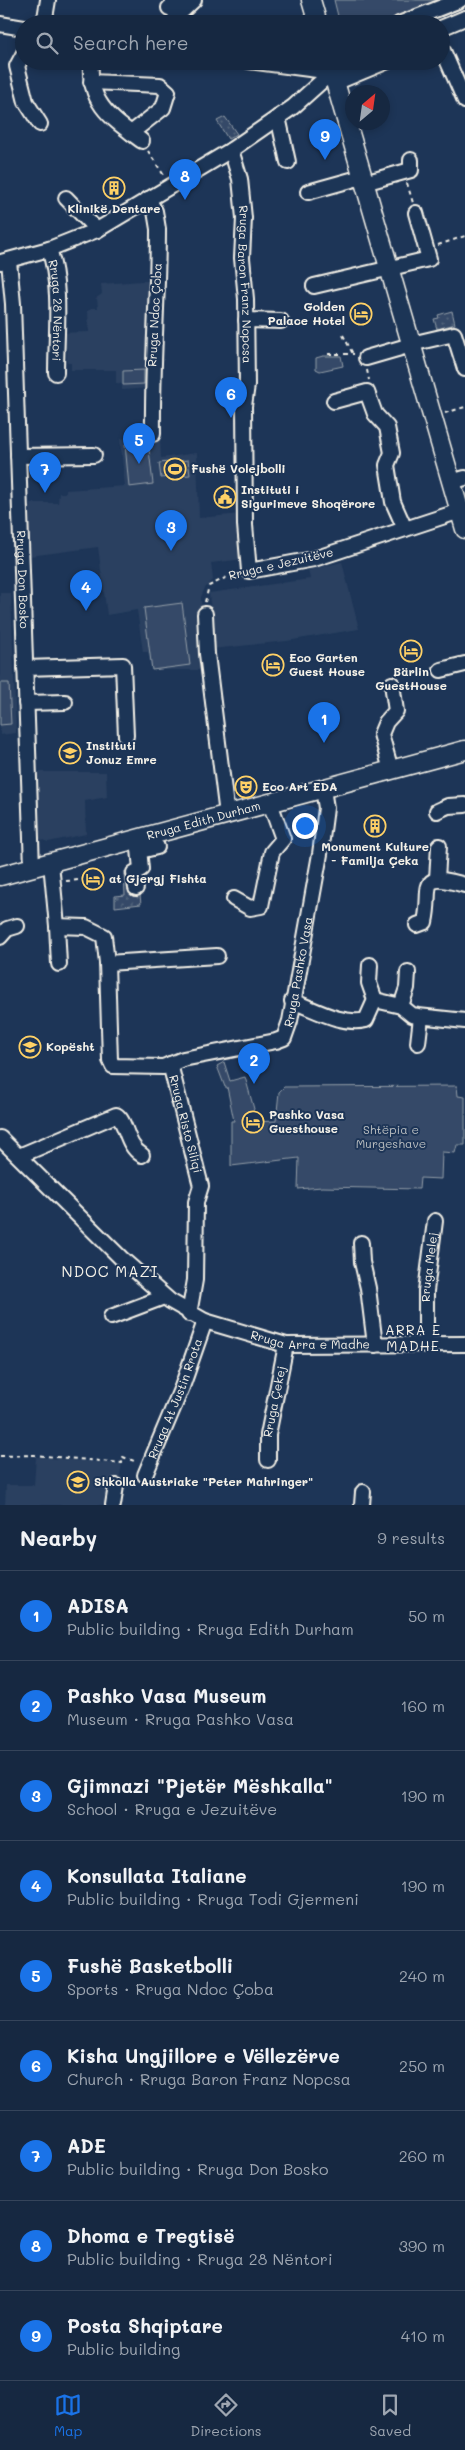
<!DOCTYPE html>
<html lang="en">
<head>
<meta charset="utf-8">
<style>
	:root { --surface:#162841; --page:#23344c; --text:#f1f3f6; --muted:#9ea6b1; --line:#35445a; --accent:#1a73e8 }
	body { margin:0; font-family:Mali,sans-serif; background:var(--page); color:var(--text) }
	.compass { position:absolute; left:345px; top:85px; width:45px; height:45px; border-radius:50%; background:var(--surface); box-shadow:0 2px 8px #0003; rotate:29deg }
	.you { position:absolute; left:304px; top:825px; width:18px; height:18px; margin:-12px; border:4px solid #fff; border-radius:50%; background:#1a73e8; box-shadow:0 0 0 8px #1a73e833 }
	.badge { display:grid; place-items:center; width:32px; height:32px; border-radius:50%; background:var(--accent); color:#fff; font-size:16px; font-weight:700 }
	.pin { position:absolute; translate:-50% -41px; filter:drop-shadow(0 1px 2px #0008) }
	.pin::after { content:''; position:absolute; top:26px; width:18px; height:15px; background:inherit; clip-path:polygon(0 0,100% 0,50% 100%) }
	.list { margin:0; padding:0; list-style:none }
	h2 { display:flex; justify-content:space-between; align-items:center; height:65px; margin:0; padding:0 20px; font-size:21px }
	h2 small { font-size:16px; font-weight:400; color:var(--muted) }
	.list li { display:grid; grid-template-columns:32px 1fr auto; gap:15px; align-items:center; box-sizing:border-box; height:90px; padding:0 20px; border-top:1px solid var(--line) }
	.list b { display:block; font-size:19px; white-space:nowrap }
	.list p { margin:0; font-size:16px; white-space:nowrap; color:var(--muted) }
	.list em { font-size:16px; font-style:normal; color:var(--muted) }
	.icon { flex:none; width:28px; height:28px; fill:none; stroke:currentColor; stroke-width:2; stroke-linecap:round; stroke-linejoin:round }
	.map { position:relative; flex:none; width:465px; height:1505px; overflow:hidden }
	.search { position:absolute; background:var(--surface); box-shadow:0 2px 8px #0003; left:15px; right:15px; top:15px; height:55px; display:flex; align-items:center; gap:12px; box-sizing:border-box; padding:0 18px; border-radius:28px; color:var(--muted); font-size:19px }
	.sheet { height:875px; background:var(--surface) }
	nav { display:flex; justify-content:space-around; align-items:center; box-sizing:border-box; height:70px; border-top:1px solid var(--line); background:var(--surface); font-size:14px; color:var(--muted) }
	nav a { display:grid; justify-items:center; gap:2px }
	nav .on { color:var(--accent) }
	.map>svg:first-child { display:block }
</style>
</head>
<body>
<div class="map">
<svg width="465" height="1505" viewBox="0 0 465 1505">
	<defs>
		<pattern id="park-dots" width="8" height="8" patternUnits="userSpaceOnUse" patternTransform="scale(1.25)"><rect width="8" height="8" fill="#354a67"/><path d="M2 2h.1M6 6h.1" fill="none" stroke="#53657d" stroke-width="1.8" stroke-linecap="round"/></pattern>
	</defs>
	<rect width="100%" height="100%" fill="#1d3557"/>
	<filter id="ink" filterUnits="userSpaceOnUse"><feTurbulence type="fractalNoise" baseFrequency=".02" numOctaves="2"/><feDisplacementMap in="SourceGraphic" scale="10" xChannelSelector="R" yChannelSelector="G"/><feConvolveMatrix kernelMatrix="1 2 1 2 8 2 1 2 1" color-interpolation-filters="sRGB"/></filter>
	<g filter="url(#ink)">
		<g fill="#2a4060">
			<polygon points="142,281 153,281 149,388 122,390 122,384 116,383 116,370 71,370 71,363 67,363 67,348 58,349 57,333 89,332 88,311 91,308 98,308 97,299 95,299 102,294 101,284"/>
			<polygon points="160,435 161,458 197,453 199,518 241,514 244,559 211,563 213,580 205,588 201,597 202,639 206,675 201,675 199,670 151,670 148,652 143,652 137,610 107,615 98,547 30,556 30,503 58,503 59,493 66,493 66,490 125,486 120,439"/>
			<polygon points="342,562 359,629 287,641 211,649 214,640 209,593 310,579 308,570"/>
			<polygon points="0,593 11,593 16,733 0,735"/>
			<polygon points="37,772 106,772 107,797 85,801 86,834 48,842 40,839"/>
			<polygon points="36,1457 122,1464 119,1480 126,1483 121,1505 5,1505 6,1485 34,1485"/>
		</g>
		<g fill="#354a67" stroke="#949ea8">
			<polygon points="334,0 447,0 386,24 340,24"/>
			<polygon points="323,356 341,356 343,366 320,371 316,369 316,358"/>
			<polygon points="144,370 144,384 123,385 123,371"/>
			<polygon points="148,441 153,484 129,487 125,444"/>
			<polygon points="188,460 190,475 161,478 159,463"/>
			<polygon points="182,603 190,665 152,670 144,608"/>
			<polygon points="0,683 9,683 11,724 0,725"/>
			<polygon points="224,1062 230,1081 245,1077 254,1109 252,1112 253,1122 276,1121 279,1092 284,1087 457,1086 458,1096 465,1097 465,1145 457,1145 455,1153 442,1152 441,1179 420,1178 419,1189 322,1187 298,1189 299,1158 231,1166 231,1121 234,1121 227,1087 225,1087 217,1066"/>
		</g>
		<g fill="url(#park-dots)" stroke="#949ea8">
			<polygon points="225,117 237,134 228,139 217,121"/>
			<polygon points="452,311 455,324 437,329 434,319 439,318 438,315"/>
			<polygon points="137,868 141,904 115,907 115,896 125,895 124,872"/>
		</g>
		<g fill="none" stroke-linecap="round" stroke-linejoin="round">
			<g stroke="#f4f1e8" stroke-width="18">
				<g id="minor">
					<polyline points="169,8 179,0"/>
					<polyline points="175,18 194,0"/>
					<polyline points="0,24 24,28"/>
					<polyline points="44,24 48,0"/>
					<polyline points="399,24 460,0"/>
					<polyline points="441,28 465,18"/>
					<polyline points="441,46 465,101"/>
					<polyline points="24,53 17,66 26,102 40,124"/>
					<path d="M91,61c-3,43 20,57 51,80"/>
					<polyline points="249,61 332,72"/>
					<polyline points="91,82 160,85 168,92 163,108 131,133"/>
					<polyline points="335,83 388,61"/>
					<polyline points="278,117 288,162"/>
					<path id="s1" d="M231,150l9,29 4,39 -2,40 4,41 1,86 -3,21 1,119 4,46 65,-12 146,-48"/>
					<polyline points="364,183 411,170 411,160"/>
					<polyline points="308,192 362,177"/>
					<polyline points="66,198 97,230"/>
					<path d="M148,199l7,12 3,18c0,68 -6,136 -5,205"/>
					<path id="s2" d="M49,249c13,38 7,84 7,124"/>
					<path id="s3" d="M9,261l4,43 19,564"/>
					<polyline points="1,262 49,249 97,230 231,150 293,107 332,72 359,61"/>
					<polyline points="314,286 429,259 416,213"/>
					<polyline points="246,320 281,321"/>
					<polyline points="411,344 454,334 465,369"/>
					<polyline points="366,358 411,345"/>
					<polyline points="334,401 367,392 375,414 387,427 392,453 387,465 393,502 405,529"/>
					<polyline points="18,456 94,455"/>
					<polyline points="451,482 465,478"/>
					<polyline points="205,614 207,654 227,815"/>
					<polyline points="25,668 123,665 126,736"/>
					<polyline points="441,670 465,664"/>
					<polyline points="26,703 65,702"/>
					<polyline points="391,770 381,734 386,722 396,711 392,684"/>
					<polyline points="437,811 448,806 465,805"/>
					<polyline points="140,851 157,847"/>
					<path id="s4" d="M51,863l6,63 29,1 18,9 3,27 3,97 3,6 50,1 20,-8 93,-18 8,-3 6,-17 30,-167 6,-46 -3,-19"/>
					<polyline points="437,879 439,846"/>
					<polyline points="136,888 134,873 141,869 138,839"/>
					<polyline points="234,899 250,908 261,906 272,852 283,839 270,803"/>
					<path d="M417,925l8,-3c8,-35 -10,-51 40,-37"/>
					<polyline points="57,926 59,964"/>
					<polyline points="0,937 7,929 17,926"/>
					<polyline points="107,963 217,956"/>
					<polyline points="370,965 369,983 375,1000"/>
					<path d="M292,1001c22,8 50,25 74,19l9,-20 26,6 11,9 6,1 47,5"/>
					<polyline points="401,1006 407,988 408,972"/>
					<polyline points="418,1043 421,1017"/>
					<path id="s5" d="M170,1064l31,122 -5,16 -1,78 -6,34"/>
					<path id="s6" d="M0,1138l121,120 49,43 35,20 81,24 179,-1"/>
					<path d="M19,1156l97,-41c11,6 9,30 26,40"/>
					<polyline points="361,1243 362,1262 368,1288 375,1345"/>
					<polyline points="111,1317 164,1297"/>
					<path id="s7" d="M426,1345v-54l9,-70"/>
					<path id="s8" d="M268,1460v-25l18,-90"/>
					<path id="s9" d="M145,1475l37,-88 23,-66"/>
					<polyline points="113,1505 116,1486"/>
					<polyline points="362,1505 363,1492"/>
				</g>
			</g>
			<g stroke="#f4f1e8" stroke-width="21">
				<g id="major">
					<polyline points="311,0 318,24"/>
					<polyline points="329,61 465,529"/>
					<path id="s10" d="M0,876l465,-126"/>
				</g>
			</g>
			<g stroke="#f4f1e8" stroke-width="2" stroke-dasharray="4 4" stroke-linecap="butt">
				<polyline points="148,151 165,177"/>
				<polyline points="407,183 413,203"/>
				<polyline points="438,245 465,236"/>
				<polyline points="343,335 353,354"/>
				<polyline points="328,354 354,354"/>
				<polyline points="367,370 369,380"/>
				<polyline points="445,413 465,407"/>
				<polyline points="205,602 209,586 237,572"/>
				<polyline points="66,881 92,879"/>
				<polyline points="0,1456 34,1455 122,1463 123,1457 137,1462"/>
			</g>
			<use href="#minor" stroke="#1d3557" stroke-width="14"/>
			<use href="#major" stroke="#1d3557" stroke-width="18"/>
		</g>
	</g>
	<defs>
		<g id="building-ring" transform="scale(1.125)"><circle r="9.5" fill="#1d3557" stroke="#ffd166" stroke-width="1.5"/><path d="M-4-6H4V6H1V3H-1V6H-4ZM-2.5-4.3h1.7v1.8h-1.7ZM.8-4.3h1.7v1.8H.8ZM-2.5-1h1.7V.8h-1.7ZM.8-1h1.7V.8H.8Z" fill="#ffd166"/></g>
		<g id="hotel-ring" transform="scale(1.125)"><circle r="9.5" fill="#1d3557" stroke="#ffd166" stroke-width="1.5"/><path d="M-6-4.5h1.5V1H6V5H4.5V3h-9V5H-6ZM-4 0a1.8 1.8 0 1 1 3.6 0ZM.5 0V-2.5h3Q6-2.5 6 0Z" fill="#ffd166"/></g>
		<g id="stadium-ring" transform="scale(1.125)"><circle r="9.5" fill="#1d3557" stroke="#ffd166" stroke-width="1.5"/><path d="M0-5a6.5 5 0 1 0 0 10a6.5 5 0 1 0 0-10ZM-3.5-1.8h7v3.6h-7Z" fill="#ffd166"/></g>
		<g id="civic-ring" transform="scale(1.125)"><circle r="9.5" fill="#1d3557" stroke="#ffd166" stroke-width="1.5"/><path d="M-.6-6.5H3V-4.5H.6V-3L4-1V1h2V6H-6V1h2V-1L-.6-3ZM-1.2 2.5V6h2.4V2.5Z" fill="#ffd166"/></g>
		<g id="school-ring" transform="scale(1.125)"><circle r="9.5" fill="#1d3557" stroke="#ffd166" stroke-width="1.5"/><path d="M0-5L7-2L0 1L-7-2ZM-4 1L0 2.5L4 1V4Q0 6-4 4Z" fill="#ffd166"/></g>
		<g id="theatre-ring" transform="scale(1.125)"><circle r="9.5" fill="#1d3557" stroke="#ffd166" stroke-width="1.5"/><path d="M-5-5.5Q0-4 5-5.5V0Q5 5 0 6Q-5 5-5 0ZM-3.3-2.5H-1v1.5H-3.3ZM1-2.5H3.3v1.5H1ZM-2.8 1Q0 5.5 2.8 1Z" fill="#ffd166"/></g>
	</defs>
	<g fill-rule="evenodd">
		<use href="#building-ring" x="114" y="188"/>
		<use href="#hotel-ring" x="361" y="314"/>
		<use href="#stadium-ring" x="175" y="469"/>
		<use href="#civic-ring" x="225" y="497"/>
		<use href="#hotel-ring" x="411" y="651"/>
		<use href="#hotel-ring" x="273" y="665"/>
		<use href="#school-ring" x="70" y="753"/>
		<use href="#theatre-ring" x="246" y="787"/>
		<use href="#building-ring" x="375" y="826"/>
		<use href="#hotel-ring" x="93" y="879"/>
		<use href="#school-ring" x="30" y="1047"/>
		<use href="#hotel-ring" x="253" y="1122"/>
		<use href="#school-ring" x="78" y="1482"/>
	</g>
	<g text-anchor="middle" stroke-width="4" stroke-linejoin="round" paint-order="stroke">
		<g font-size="12" font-weight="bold" fill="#f4f1e8" stroke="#1d3557" text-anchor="start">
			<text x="114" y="213" text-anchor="middle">Klinikë Dentare</text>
			<text x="345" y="311" text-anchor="end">Golden<tspan x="345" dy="14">Palace Hotel</tspan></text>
			<text x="191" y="473">Fushë Volejbolli</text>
			<text x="241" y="494">Instituti i<tspan x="241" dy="14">Sigurimeve Shoqërore</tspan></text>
			<text x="289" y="662">Eco Garten<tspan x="289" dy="14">Guest House</tspan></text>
			<text x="411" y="676" text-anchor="middle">Bärlin<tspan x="411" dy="14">GuestHouse</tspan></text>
			<text x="86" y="750">Instituti<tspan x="86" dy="14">Jonuz Emre</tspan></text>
			<text x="262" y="791">Eco Art EDA</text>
			<text x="375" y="851" text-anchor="middle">Monument Kulture<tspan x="375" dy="14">- Familja Çeka</tspan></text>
			<text x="109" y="883">at Gjergj Fishta</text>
			<text x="46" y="1051">Kopësht</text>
			<text x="269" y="1119">Pashko Vasa<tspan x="269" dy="14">Guesthouse</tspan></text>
			<text x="94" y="1486">Shkolla Austriake "Peter Mahringer"</text>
		</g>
		<g font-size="12" fill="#f4f1e8" stroke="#1d3557">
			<text dy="4" stroke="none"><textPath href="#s1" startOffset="136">Rruga Baron Franz Nopcsa</textPath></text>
			<text dy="4" stroke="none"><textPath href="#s2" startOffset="62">Rruga 28 Nëntori</textPath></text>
			<text transform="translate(155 315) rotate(-87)" y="4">Rruga Ndoc Çoba</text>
			<text transform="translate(281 564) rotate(-13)" y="4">Rruga e Jezuitëve</text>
			<text dy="4" stroke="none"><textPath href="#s3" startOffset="319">Rruga Don Bosko</textPath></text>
			<text dy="4" stroke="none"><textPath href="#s10" startOffset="211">Rruga Edith Durham</textPath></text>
			<text dy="4" stroke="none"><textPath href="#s4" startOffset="486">Rruga Pashko Vasa</textPath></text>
			<text dy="4" stroke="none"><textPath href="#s5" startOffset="62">Rruga Risto Siliqi</textPath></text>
			<text dy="4" stroke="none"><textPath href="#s7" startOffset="78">Rruga Melej</textPath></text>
			<text dy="4" stroke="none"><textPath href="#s6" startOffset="384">Rruga Arra e Madhe</textPath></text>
			<text dy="4" stroke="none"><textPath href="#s9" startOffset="82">Rruga At Justin Rrota</textPath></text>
			<text dy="4" stroke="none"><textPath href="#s8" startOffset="59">Rruga Çekej</textPath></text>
		</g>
		<g font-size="12" fill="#bbbfc1" stroke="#1d3557">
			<text x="391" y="1134">Shtëpia e<tspan x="391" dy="14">Murgeshave</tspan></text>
		</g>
		<g font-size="14" letter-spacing="1" fill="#f4f1e8" stroke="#1d3557">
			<text x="413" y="1335">ARRA E<tspan x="413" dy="16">MADHE</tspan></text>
		</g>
		<g font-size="15" letter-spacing="1" fill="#f4f1e8" stroke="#1d3557">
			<text x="110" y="1277">NDOC MAZI</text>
		</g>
	</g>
</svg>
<svg class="compass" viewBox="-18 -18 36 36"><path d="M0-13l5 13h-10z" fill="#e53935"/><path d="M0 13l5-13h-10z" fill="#9ea6b1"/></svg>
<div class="you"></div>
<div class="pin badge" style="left:324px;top:743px">1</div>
<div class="pin badge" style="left:254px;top:1084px">2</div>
<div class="pin badge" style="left:171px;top:551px">3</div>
<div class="pin badge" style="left:86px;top:611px">4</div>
<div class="pin badge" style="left:139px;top:464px">5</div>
<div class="pin badge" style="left:231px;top:418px">6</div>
<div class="pin badge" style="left:45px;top:493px">7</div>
<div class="pin badge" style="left:185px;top:200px">8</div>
<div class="pin badge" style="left:325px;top:160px">9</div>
<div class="search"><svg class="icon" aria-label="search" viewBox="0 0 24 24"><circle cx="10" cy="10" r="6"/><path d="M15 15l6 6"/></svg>Search here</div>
</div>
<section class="sheet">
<h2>Nearby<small>9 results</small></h2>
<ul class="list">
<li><span class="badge">1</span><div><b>ADISA</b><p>Public building · Rruga Edith Durham</p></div><em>50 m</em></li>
<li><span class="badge">2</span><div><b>Pashko Vasa Museum</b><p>Museum · Rruga Pashko Vasa</p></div><em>160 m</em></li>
<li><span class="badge">3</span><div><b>Gjimnazi &quot;Pjetër Mëshkalla&quot;</b><p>School · Rruga e Jezuitëve</p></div><em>190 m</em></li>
<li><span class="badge">4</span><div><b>Konsullata Italiane</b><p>Public building · Rruga Todi Gjermeni</p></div><em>190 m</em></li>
<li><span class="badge">5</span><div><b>Fushë Basketbolli</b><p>Sports · Rruga Ndoc Çoba</p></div><em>240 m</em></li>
<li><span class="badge">6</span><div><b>Kisha Ungjillore e Vëllezërve</b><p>Church · Rruga Baron Franz Nopcsa</p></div><em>250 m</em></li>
<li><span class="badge">7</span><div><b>ADE</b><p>Public building · Rruga Don Bosko</p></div><em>260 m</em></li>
<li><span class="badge">8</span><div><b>Dhoma e Tregtisë</b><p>Public building · Rruga 28 Nëntori</p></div><em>390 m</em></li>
<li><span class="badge">9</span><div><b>Posta Shqiptare</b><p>Public building</p></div><em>410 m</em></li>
</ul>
</section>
<nav>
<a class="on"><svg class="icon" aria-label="map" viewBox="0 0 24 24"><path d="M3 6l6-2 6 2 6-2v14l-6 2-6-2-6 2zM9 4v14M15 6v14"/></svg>Map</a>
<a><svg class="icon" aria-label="directions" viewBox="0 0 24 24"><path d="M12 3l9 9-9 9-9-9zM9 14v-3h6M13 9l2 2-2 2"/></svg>Directions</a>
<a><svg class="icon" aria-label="saved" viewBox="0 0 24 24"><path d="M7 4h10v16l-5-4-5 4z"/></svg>Saved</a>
</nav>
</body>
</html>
